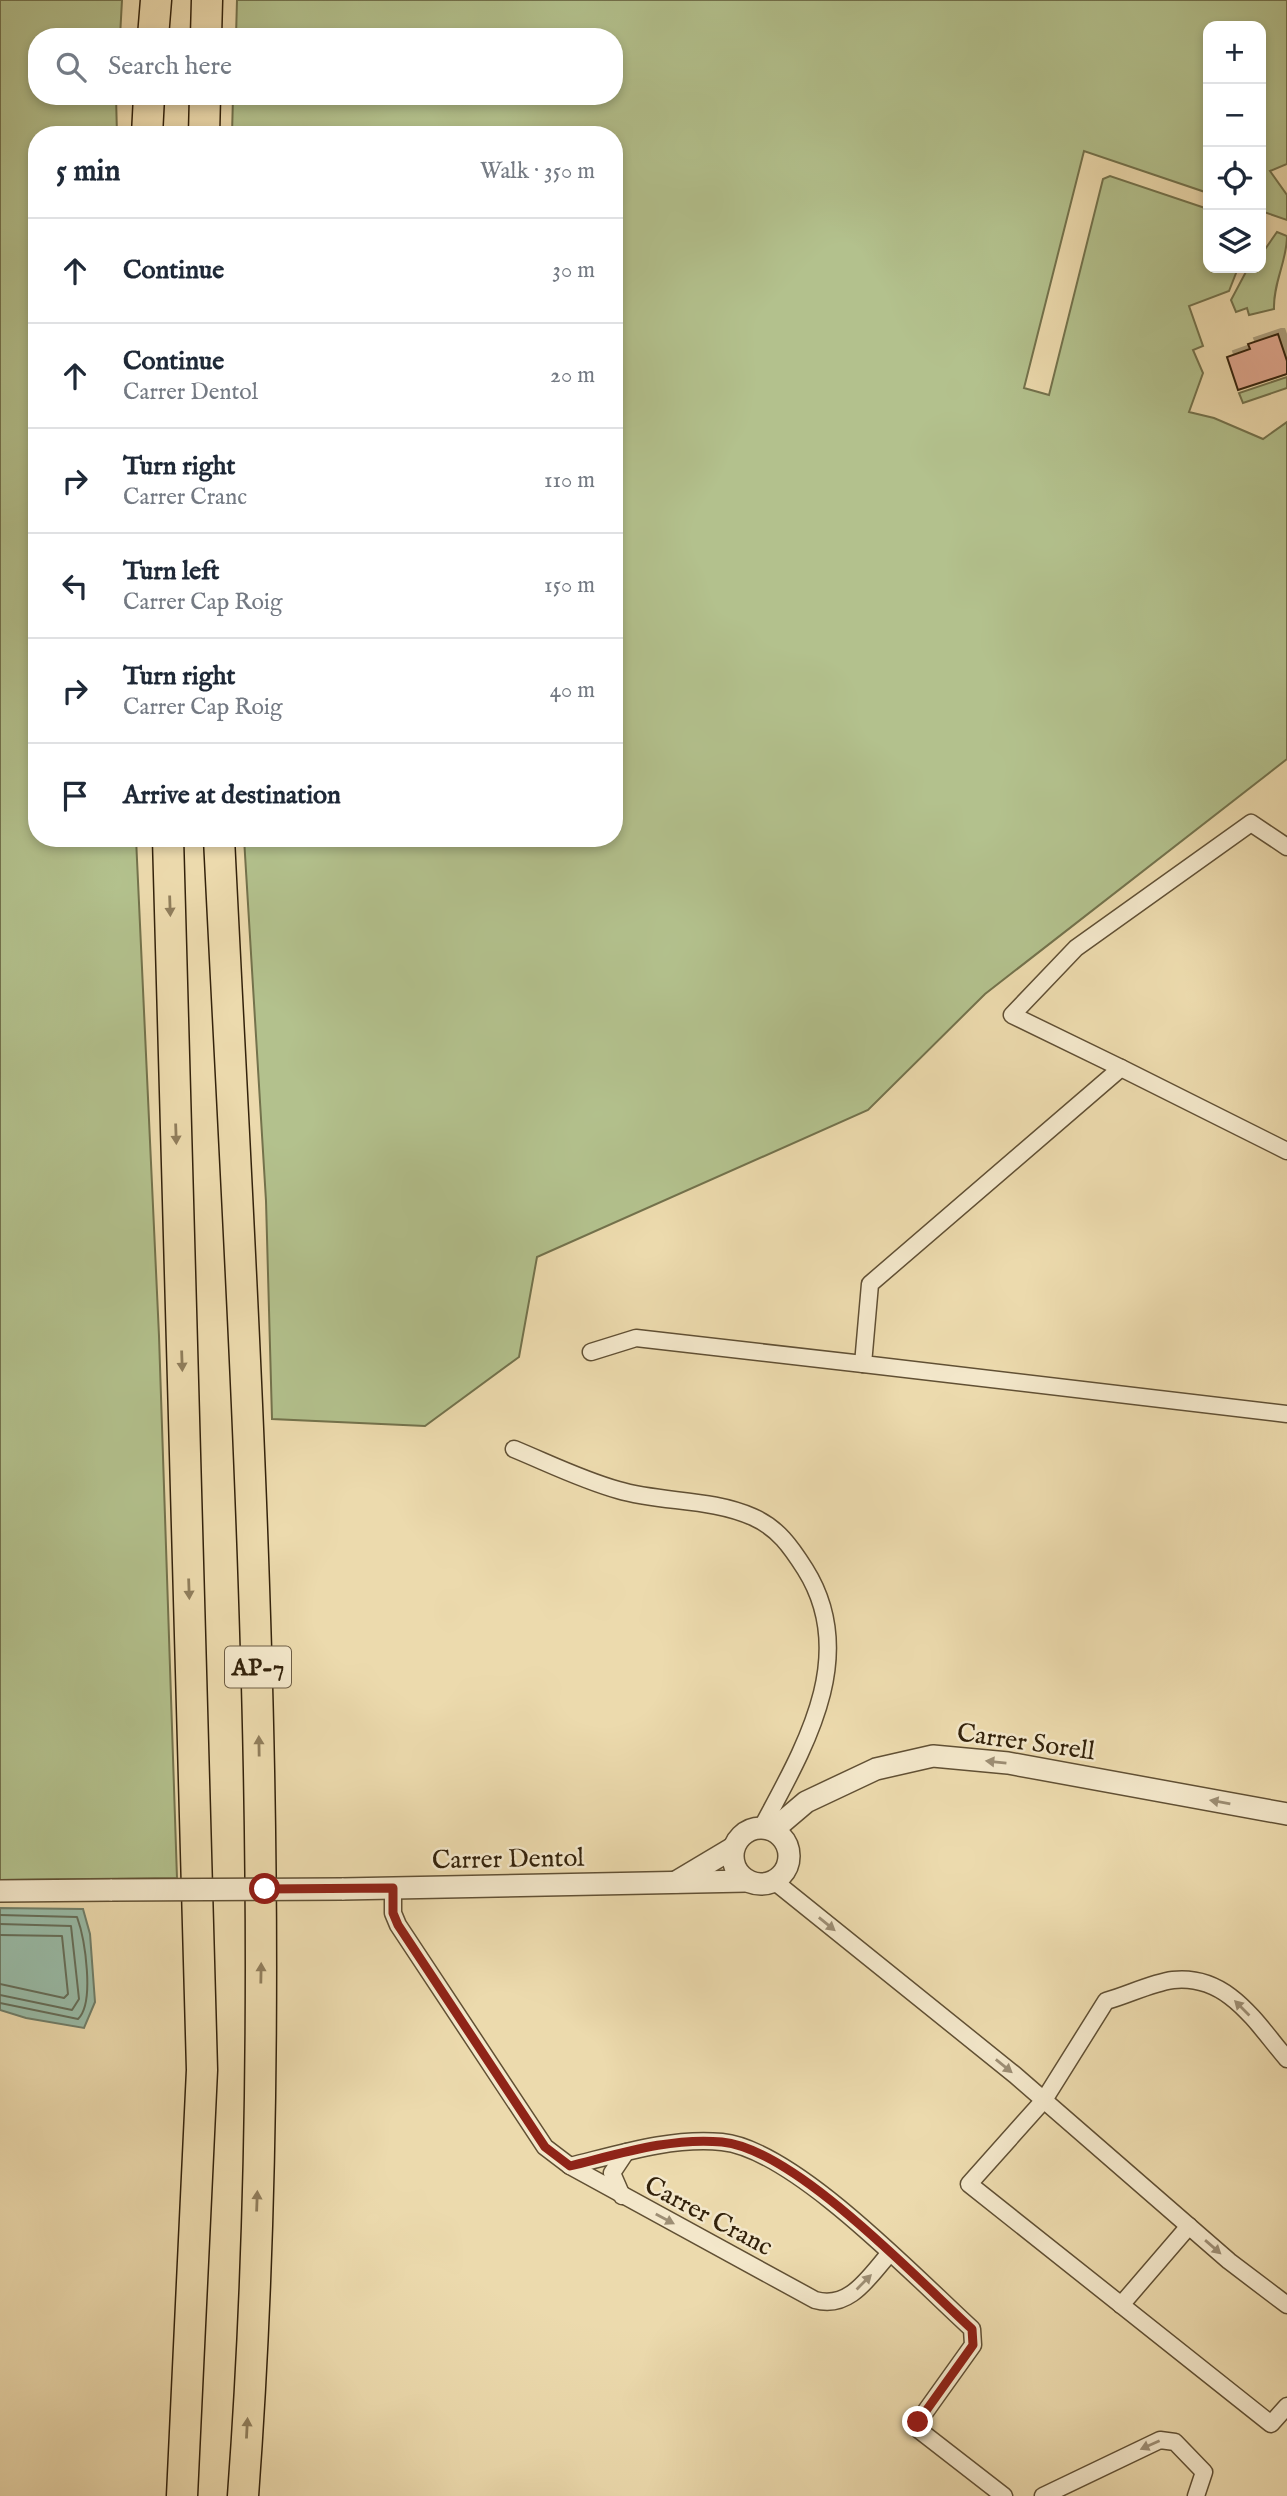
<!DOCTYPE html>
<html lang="en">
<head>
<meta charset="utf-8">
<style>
	:root { --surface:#fff; --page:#f6f6f7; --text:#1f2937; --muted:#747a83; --line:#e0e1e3 }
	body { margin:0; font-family:"IM FELL English",serif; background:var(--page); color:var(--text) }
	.controls { position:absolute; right:21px; top:21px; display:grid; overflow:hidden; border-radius:14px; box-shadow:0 4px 10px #0003 }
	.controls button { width:63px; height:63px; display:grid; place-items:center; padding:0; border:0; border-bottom:2px solid var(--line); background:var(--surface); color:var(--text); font:35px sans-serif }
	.stop { position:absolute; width:21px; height:21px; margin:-16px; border:5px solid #8f2418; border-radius:50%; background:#fff }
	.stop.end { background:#8f2418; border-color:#fff; box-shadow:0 2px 7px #0008 }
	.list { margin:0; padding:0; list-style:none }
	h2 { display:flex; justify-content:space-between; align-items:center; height:91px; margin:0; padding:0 28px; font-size:30px }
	h2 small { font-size:23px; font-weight:400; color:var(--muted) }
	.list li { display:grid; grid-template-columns:46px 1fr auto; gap:21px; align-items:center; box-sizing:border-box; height:105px; padding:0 28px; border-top:2px solid var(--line) }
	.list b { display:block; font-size:26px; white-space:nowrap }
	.list p { margin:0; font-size:23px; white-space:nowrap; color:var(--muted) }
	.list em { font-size:23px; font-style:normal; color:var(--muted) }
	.icon { flex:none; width:38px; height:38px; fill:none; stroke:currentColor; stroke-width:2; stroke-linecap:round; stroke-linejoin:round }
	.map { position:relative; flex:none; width:1287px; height:2496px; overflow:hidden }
	.search { position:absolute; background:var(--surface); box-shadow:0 4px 10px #0003; left:28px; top:28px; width:595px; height:77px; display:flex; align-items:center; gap:18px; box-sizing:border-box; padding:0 24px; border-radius:28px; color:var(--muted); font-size:26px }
	.panel { position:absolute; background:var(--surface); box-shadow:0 4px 10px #0003; left:28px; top:126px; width:595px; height:721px; border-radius:28px }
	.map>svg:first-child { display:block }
</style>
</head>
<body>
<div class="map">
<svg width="1287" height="2496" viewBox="0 0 1287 2496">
	<defs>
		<filter id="shadow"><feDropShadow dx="6" dy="-6" stdDeviation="0" flood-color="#0004"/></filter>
	</defs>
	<rect width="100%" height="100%" fill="#ecdaad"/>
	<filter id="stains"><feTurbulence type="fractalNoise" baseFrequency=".00286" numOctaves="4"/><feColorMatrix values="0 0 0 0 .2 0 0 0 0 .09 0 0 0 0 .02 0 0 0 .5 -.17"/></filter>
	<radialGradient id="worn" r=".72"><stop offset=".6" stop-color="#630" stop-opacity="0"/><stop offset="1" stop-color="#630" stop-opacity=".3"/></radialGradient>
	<g fill="#b3c18d" stroke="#73724c" stroke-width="2">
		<polygon points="0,0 122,0 120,37 37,37 37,96 116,96 117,135 37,135 37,838 136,838 159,1336 177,1878 0,1880"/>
		<polygon points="237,0 1287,0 1287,164 1270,171 1287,195 1287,220 1261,211 1261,26 1208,26 1208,193 1084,151 1024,388 1049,395 1103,179 1110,176 1208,209 1208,268 1238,268 1229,291 1189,306 1203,346 1193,350 1203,373 1189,412 1214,418 1263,439 1287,422 1287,759 985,994 868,1110 537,1257 519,1357 425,1426 272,1419 266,1201 244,838 614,838 614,135 232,135 233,96 614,96 614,37 236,37"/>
		<path d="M1277,232l10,4c0,25 -14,47 -13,73l-25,6 -2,-7 -11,4 -5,-12 17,-32h13v-13z"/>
		<polygon points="1287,377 1287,388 1243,403 1239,393"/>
	</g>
	<polygon fill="#99bba7" stroke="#707e69" stroke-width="2" points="0,1908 83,1909 90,1934 95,2002 84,2028 26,2018 0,2010"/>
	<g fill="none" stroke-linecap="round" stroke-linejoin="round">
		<g stroke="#666e59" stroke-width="2">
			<path d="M0,1915l77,2c8,22 18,86 1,102l-78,-16"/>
			<polyline points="0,1924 71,1926 79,1999 72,2010 0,1995"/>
			<polyline points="0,1935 62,1936 68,1994 64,1998 0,1984"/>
		</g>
	</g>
	<polygon fill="#e2a991" stroke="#33220b" stroke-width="2" filter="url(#shadow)" points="1278,334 1287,361 1287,374 1238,390 1227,357 1250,349 1248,344"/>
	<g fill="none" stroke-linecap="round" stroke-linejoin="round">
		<g stroke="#615034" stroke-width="19">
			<g id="minor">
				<polyline points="1121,1068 1012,1015 1076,948 1251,823 1287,847"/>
				<polyline points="1287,1151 1121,1068 870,1284 863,1364 1287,1414"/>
				<polyline points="591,1352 636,1338 863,1364"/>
				<path d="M514,1449c34,14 68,31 104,41 44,13 92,8 135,27 25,11 38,30 52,52 55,87 -1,179 -43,258"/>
				<polyline points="774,1881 1015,2075 1229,2261 1287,2305"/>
				<path d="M393,1888v25l5,12 147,222 25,19 245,134c34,10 54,-23 74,-46"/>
				<path d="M1287,2059c-31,-36 -59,-85 -114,-79 -22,3 -45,15 -67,21l-62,99 -75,84 302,240 16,-18"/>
				<path d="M570,2166c49,-12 101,-29 152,-24 72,7 195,137 250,187l1,16 -55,77 1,8 85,66"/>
				<polyline points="622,2196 612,2173 626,2152"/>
				<polyline points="1121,2305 1189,2226"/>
				<polyline points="1043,2496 1160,2440 1175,2442 1204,2472 1196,2496"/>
			</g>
		</g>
		<g stroke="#615034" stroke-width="24">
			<g id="tertiary">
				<circle cx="761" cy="1856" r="28"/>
				<polyline points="773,1830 806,1802 876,1769 933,1756 1008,1763 1287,1814"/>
				<polyline points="676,1882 733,1848"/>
				<polyline points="342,1889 747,1881"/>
				<polyline points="0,1891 112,1890"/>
			</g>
		</g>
		<g stroke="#33220b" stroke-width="33">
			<g id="motorway">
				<polyline points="153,37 156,0"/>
				<polyline points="206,37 207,0"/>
				<polyline points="147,135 149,96"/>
				<polyline points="204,135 205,96"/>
				<polyline points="168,838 202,2070 182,2496"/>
				<path d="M219,838c27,552 65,1105 24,1658"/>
			</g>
		</g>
		<use href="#minor" stroke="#f3e7ca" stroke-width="16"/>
		<use href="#tertiary" stroke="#f3e7ca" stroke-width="21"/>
		<use href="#motorway" stroke="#ecdaad" stroke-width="30"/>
		<g stroke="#615034" stroke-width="24" stroke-linecap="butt">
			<polyline id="tertiary-bridge" points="112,1890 342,1889"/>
		</g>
		<use href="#tertiary-bridge" stroke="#f3e7ca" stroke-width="21"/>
	</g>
	<defs><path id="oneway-solid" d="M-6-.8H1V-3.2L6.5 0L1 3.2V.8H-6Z" transform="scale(1.75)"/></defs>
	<g fill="#907e5c">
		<use href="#oneway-solid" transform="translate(170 906) rotate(88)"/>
		<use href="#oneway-solid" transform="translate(176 1134) rotate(88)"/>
		<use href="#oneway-solid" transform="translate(182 1361) rotate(88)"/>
		<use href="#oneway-solid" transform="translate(189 1589) rotate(88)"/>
		<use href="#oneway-solid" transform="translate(259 1746) rotate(-91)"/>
		<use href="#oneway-solid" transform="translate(261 1973) rotate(-89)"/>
		<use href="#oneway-solid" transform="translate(257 2201) rotate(-88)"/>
		<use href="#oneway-solid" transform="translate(247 2428) rotate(-87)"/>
	</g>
	<g fill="#9d8e74">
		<use href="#oneway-solid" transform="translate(996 1762) rotate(-174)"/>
		<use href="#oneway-solid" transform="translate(1220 1802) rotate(-170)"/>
		<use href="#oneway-solid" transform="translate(827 1924) rotate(39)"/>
		<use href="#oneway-solid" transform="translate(1242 2008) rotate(-135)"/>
		<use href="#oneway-solid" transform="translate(1004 2066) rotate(39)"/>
		<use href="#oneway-solid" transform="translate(665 2219) rotate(28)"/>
		<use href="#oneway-solid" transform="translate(1213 2247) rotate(41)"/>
		<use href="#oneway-solid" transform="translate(864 2282) rotate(-45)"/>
		<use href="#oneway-solid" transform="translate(1150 2445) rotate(156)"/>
	</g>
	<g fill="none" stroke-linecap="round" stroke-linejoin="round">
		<path stroke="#8f2418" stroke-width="9" d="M265,1889l128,-1v25l5,12 147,222 25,19c49,-12 101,-29 152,-24 73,7 195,137 250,187l1,16 -55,77"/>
	</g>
	<g text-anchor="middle" stroke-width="5" stroke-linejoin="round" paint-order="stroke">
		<rect fill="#f3e7ca" stroke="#6d5d44" stroke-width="2" x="225" y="1646.5" width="66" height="41" rx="5"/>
		<g font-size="24" font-weight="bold" fill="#33220b">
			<text x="258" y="1675">AP-7</text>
		</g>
		<g font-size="26" fill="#33220b" stroke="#f3e7ca">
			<text transform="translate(1026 1741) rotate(8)" y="9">Carrer Sorell</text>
			<text transform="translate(508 1858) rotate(-1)" y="9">Carrer Dentol</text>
			<text transform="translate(709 2215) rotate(28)" y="9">Carrer Cranc</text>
		</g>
	</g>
	<rect width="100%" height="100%" filter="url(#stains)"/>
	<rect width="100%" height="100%" fill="url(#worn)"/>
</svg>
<div class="controls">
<button>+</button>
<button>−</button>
<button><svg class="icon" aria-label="locate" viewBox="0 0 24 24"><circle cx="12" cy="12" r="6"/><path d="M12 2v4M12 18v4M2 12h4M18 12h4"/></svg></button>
<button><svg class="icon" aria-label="layers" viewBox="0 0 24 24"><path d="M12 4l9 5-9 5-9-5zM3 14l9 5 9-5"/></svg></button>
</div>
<div class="stop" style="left:265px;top:1889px"></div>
<div class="stop end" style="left:918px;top:2422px"></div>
<div class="search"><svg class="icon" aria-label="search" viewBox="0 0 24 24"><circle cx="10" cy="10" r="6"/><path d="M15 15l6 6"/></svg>Search here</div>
<section class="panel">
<h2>5 min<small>Walk · 350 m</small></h2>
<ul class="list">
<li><svg class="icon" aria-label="ahead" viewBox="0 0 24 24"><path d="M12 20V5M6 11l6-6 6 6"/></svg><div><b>Continue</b></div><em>30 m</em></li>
<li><svg class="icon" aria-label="ahead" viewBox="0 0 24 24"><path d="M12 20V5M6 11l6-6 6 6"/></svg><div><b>Continue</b><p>Carrer Dentol</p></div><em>20 m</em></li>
<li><svg class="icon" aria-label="right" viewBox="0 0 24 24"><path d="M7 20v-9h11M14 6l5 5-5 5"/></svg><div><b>Turn right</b><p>Carrer Cranc</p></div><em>110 m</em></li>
<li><svg class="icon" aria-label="left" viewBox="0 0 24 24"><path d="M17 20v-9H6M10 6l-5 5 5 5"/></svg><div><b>Turn left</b><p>Carrer Cap Roig</p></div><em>150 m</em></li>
<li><svg class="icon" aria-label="right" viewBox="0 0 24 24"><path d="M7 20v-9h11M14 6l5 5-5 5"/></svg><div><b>Turn right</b><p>Carrer Cap Roig</p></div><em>40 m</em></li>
<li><svg class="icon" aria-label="arrive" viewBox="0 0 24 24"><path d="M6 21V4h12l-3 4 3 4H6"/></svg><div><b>Arrive at destination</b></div></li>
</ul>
</section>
</div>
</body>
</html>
